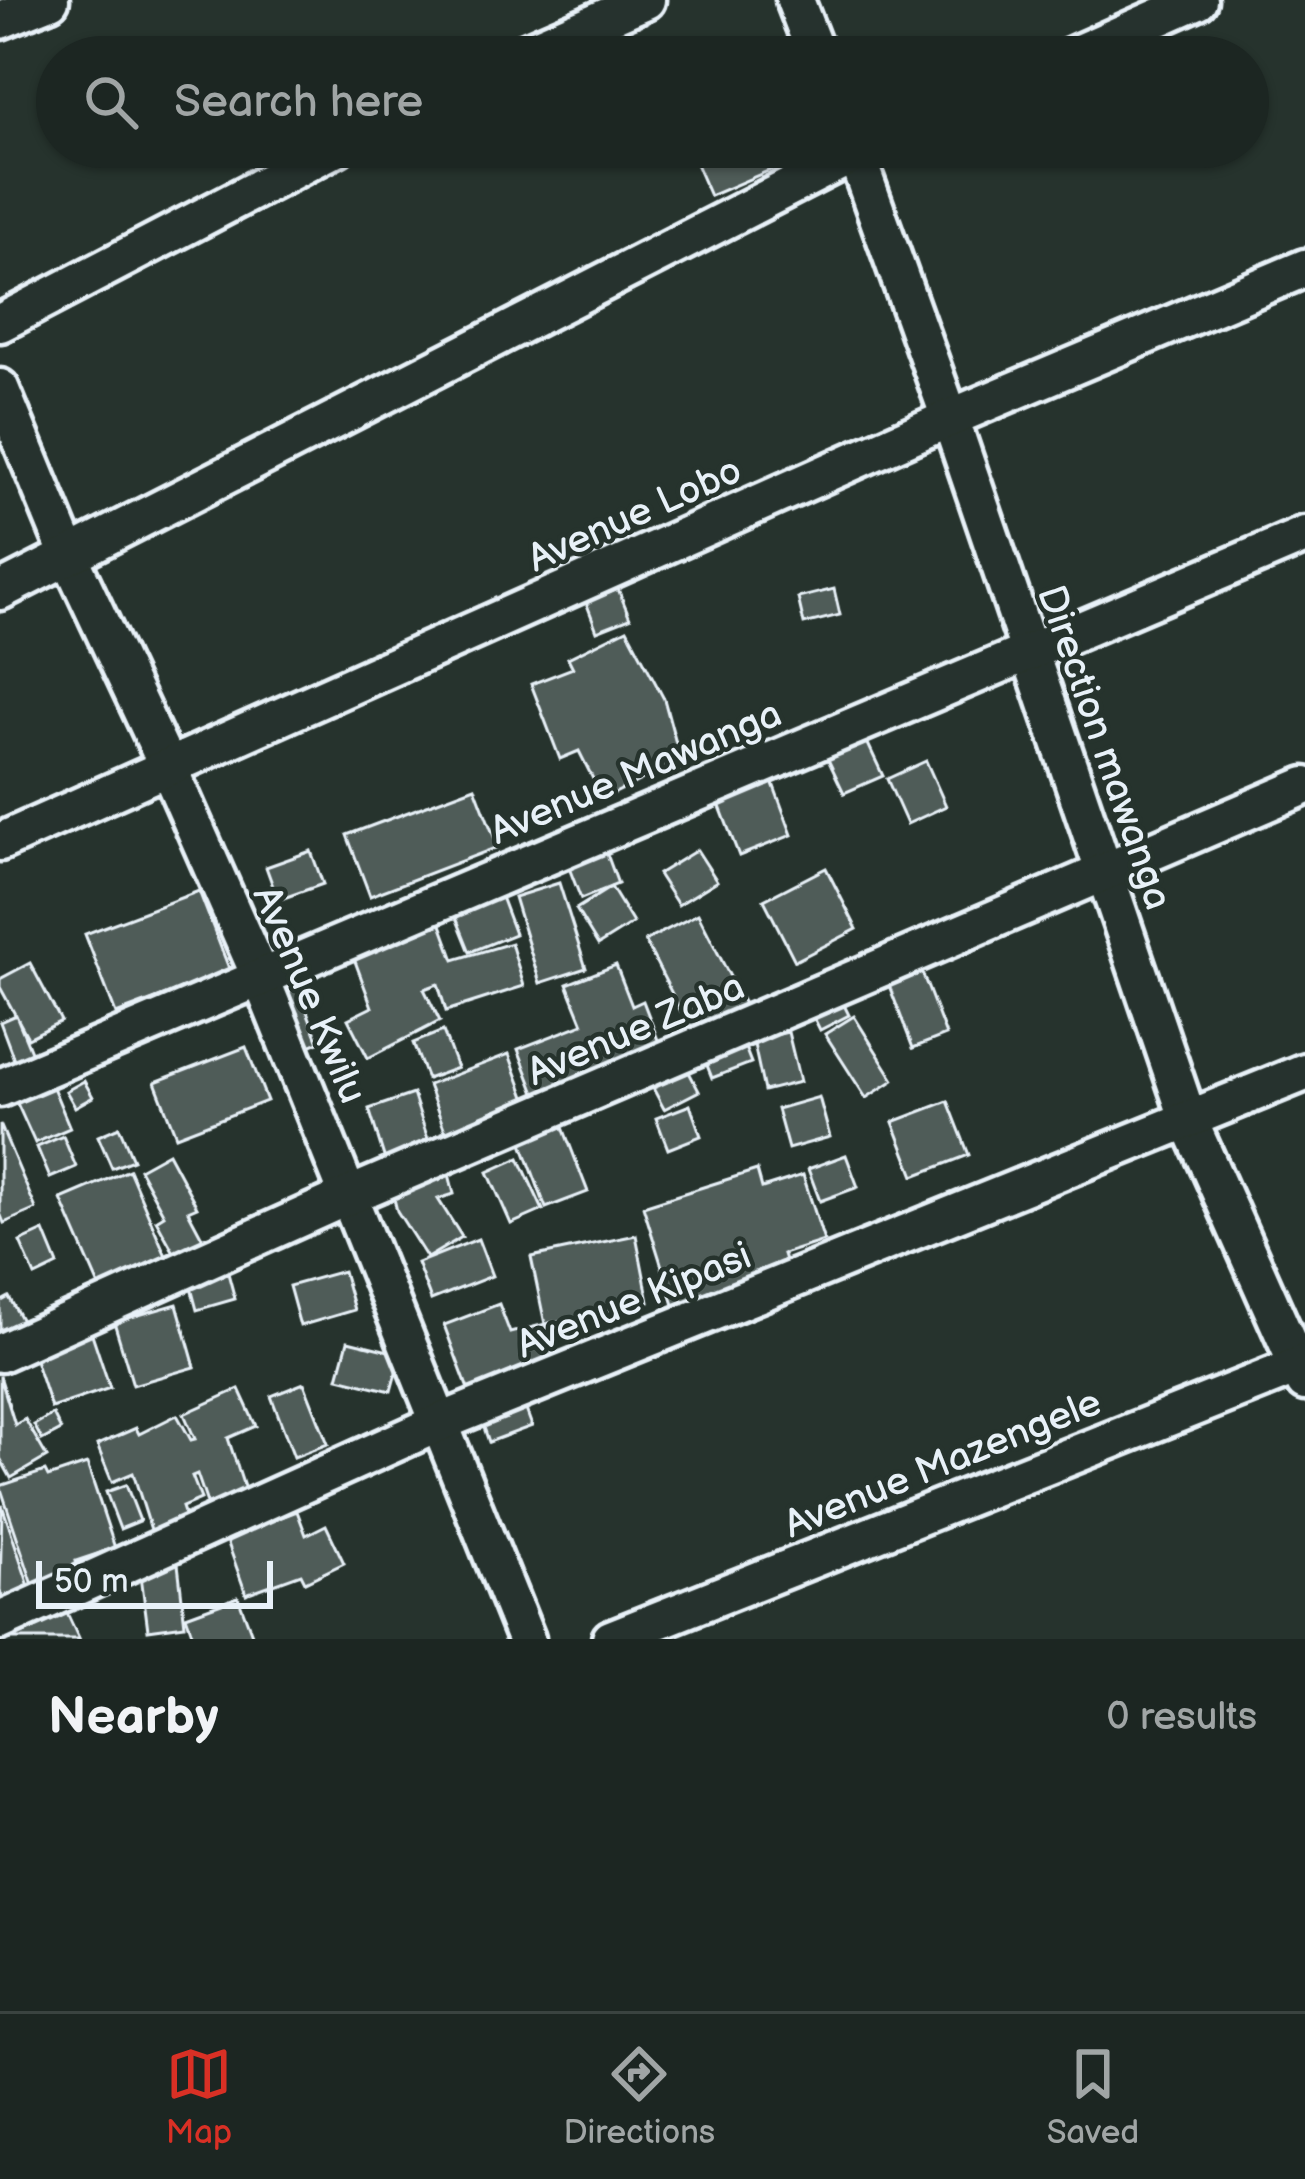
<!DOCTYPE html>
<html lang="en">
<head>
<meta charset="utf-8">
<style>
	:root { --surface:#1c2622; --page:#252e2a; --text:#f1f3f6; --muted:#a0a5a5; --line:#3a4340; --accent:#d93025 }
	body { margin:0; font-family:"Balsamiq Sans",sans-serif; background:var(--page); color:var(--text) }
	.scale { position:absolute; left:36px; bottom:30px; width:237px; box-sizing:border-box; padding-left:12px; border:6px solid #e8f1f8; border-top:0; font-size:33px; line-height:42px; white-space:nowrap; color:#e8f1f8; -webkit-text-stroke:9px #26332d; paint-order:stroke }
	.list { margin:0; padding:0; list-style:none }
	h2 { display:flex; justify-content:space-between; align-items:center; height:156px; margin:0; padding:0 48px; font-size:51px }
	h2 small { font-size:39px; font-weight:400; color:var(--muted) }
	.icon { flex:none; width:66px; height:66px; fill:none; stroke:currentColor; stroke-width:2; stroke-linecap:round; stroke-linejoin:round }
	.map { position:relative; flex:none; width:1305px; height:1639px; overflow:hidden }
	.search { position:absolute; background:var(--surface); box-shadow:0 3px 9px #0004; left:36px; right:36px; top:36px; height:132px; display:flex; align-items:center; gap:30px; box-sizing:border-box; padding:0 42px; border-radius:66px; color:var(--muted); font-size:45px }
	.sheet { height:372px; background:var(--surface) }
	nav { display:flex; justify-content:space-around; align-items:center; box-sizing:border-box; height:168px; border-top:3px solid var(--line); background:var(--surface); font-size:33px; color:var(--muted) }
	nav a { display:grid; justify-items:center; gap:6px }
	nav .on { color:var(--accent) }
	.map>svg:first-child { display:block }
</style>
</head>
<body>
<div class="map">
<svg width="1305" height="1639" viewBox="0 0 1305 1639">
	<rect width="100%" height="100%" fill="#26332d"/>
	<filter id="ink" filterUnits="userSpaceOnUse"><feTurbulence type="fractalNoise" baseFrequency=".00833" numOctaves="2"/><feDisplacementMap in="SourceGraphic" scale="24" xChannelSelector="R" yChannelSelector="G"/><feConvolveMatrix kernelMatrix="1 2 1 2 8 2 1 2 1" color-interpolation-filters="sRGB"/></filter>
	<g filter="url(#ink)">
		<g fill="#505c59" stroke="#e8f1f8" stroke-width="3">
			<polygon points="696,147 790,147 796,159 710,196 690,150"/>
			<polygon points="618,589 630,618 597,631 586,602"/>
			<polygon points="834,589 840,615 804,624 798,598"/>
			<polygon points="627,629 664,699 683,769 647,777 603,799 579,751 560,759 531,684 573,668 568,658"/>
			<polygon points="862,731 883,776 844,793 823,749"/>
			<polygon points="926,761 946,806 907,824 887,779"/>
			<polygon points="768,770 792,835 739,856 714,791"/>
			<polygon points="475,787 498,847 370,896 347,835"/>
			<polygon points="604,846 618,884 581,899 566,860"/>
			<polygon points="697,850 717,881 678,905 658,874"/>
			<polygon points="311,851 323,884 278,900 266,867"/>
			<polygon points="826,868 857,929 795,961 764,900"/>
			<polygon points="495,881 515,934 470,952 449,900"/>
			<polygon points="559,883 586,968 540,983 514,897"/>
			<polygon points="611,887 633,923 598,945 576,909"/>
			<polygon points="199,891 230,971 116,1014 85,934"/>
			<polygon points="436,911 454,960 511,943 524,986 446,1011 438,984 424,989 440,1021 368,1058 348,1019 372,1007 349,945"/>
			<polygon points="698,914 746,1008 693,1035 645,941"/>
			<polygon points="918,962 946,1035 913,1048 885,975"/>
			<polygon points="30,963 61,1021 28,1038 0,987 0,979"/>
			<polygon points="616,965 632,1006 643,1001 663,1053 538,1101 518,1049 583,1024 567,984"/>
			<polygon points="298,988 319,1042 302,1049 281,994"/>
			<polygon points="837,991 849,1015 820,1030 808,1006"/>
			<polygon points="16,1015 32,1054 15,1062 0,1022"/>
			<polygon points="854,1016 894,1080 866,1098 825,1034"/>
			<polygon points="443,1031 457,1068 427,1079 413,1043"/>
			<polygon points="788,1032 800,1082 764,1091 753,1040"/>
			<polygon points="742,1040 751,1063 712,1078 703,1055"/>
			<polygon points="246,1047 267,1101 176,1136 155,1082"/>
			<polygon points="509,1054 528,1105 447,1136 428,1085"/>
			<polygon points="681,1057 699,1091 664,1109 646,1075"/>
			<polygon points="84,1081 93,1097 75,1107 66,1091"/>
			<polygon points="52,1085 70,1128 35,1143 16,1101"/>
			<polygon points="413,1094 431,1148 386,1163 369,1109"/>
			<polygon points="819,1097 830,1137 788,1149 777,1109"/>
			<polygon points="948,1101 969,1155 914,1176 893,1122"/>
			<polygon points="690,1105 701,1136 668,1149 656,1118"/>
			<polygon points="559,1117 588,1192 546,1208 518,1133"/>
			<polygon points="0,1124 36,1209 4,1223 0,1213"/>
			<polygon points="119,1127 133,1160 112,1168 98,1136"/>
			<polygon points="63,1136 76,1167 50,1178 37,1147"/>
			<polygon points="168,1153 197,1207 188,1211 204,1241 176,1256 156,1220 164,1215 139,1169"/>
			<polygon points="846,1155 858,1187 820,1201 808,1169"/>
			<polygon points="519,1158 543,1210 511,1224 488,1172"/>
			<polygon points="129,1170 169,1263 102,1293 61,1199"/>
			<polygon points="448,1170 454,1194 438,1199 462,1237 427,1258 397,1211 391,1186"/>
			<polygon points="757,1170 762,1188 803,1175 824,1241 783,1254 788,1270 674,1305 643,1206"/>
			<polygon points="44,1231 58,1265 35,1276 20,1242"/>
			<polygon points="636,1235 649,1302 545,1324 531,1257"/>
			<polygon points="478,1239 492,1276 431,1300 417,1263"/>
			<polygon points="225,1262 235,1299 197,1310 187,1273"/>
			<polygon points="343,1271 354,1310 300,1326 289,1286"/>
			<polygon points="9,1297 27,1330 0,1344 0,1302"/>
			<polygon points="177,1304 195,1367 133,1385 114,1322"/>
			<polygon points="499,1304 510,1333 545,1324 554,1359 468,1389 444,1325"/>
			<polygon points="88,1322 110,1388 51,1408 29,1342"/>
			<polygon points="348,1341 401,1354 391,1391 338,1378"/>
			<polygon points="0,1376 15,1425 25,1419 47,1457 11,1478 0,1458"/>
			<polygon points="304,1383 328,1444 294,1457 271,1396"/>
			<polygon points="239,1389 256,1426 228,1438 247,1496 209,1509 197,1474 192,1476 201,1499 182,1507 187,1522 152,1533 133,1473 112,1482 97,1445 136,1428 139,1434 177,1415 191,1440 195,1439 184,1414"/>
			<polygon points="521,1396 532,1426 489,1442 479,1413"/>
			<polygon points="53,1414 61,1430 42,1440 34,1425"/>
			<polygon points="87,1464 115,1548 76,1561 79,1570 33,1585 0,1486 45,1471 48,1477"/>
			<polygon points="126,1485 140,1521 120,1529 106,1492"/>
			<polygon points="2,1505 31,1592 4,1602 0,1591"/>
			<polygon points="297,1511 306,1535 326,1525 344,1563 305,1582 301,1574 246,1594 226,1538"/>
			<polygon points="177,1555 185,1625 148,1630 139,1560"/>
			<polygon points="238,1597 253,1637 194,1639 186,1616"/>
			<polygon points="66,1611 79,1639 6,1639"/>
		</g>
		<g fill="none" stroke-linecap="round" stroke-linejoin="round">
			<g stroke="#e8f1f8" stroke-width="45">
				<g id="street">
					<polyline points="795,0 817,57"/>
					<polyline points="0,20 50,0"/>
					<polyline points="515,57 646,0"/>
					<polyline points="1070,57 1198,0"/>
					<polyline points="853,147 950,418 1189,1121 1305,1382"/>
					<polyline points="0,323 337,147"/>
					<polyline points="0,388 69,556 168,767 260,976 526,1639"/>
					<polyline points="0,591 868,147"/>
					<polyline points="0,842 950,418 1305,268"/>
					<polyline points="0,1088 1305,535"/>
					<polyline points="0,1353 348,1196 1305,786"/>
					<polyline points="0,1621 441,1422 1305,1072"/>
					<polyline points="611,1639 1305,1363"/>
				</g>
			</g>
			<use href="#street" stroke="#26332d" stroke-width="36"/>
		</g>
	</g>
	<g text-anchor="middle" stroke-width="9" stroke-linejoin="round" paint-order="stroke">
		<g font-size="39" fill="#e8f1f8" stroke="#26332d">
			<text transform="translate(634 513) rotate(-24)" y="14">Avenue Lobo</text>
			<text transform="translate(1106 747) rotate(71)" y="14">Direction mawanga</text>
			<text transform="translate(635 771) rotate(-23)" y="14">Avenue Mawanga</text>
			<text transform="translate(311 994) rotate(67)" y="14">Avenue Kwilu</text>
			<text transform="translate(635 1028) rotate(-23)" y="14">Avenue Zaba</text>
			<text transform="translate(633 1299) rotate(-22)" y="14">Avenue Kipasi</text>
			<text transform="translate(942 1462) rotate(-22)" y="14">Avenue Mazengele</text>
		</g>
	</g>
</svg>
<div class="scale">50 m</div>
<div class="search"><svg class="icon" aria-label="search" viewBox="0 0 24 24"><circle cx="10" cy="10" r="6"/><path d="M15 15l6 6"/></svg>Search here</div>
</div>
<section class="sheet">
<h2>Nearby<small>0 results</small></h2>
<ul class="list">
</ul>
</section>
<nav>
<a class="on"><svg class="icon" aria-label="map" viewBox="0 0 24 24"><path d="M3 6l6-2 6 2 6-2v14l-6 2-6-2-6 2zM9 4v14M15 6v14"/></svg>Map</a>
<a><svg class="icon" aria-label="directions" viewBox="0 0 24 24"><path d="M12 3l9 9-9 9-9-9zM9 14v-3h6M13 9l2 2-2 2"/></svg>Directions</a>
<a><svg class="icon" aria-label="saved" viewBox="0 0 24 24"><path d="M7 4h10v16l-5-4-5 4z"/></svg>Saved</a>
</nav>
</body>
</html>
